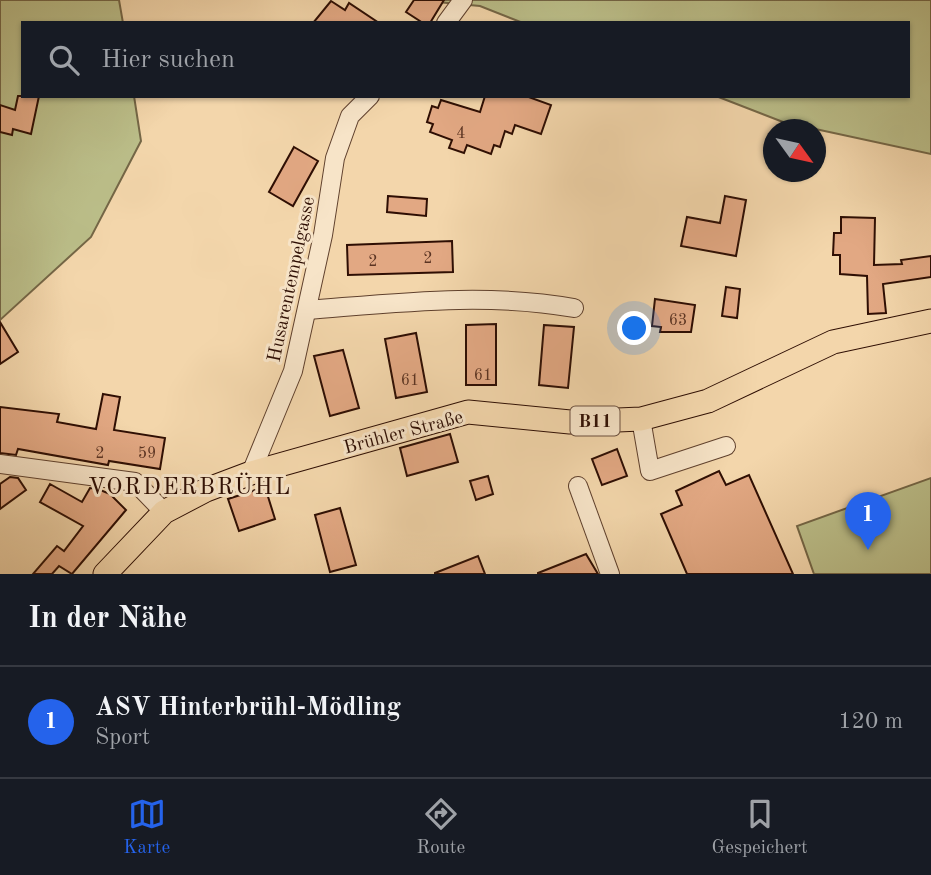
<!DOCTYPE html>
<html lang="de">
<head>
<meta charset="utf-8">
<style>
	:root { --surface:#171b24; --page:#242831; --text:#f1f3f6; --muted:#9ea1a6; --line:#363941; --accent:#2563eb }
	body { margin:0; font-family:"Old Standard TT",serif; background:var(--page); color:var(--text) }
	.compass { position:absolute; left:763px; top:119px; width:63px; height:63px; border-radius:50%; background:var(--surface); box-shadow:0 2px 5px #0004; rotate:123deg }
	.you { position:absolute; left:635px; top:329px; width:24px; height:24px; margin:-18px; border:5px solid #fff; border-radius:50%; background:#1a73e8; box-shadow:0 0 0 10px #1a73e833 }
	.badge { display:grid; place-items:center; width:46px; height:46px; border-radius:50%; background:var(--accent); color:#fff; font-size:23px; font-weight:700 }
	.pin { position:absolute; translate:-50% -58px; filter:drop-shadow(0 2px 4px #0008) }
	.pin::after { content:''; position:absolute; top:37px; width:24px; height:21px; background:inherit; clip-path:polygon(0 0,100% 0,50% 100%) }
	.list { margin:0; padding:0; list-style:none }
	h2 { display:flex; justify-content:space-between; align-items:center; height:91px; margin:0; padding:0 28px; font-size:30px }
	h2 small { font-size:23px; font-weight:400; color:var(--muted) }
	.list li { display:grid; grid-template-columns:46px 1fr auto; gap:21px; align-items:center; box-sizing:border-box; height:112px; padding:0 28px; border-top:2px solid var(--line) }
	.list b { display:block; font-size:26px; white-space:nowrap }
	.list p { margin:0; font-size:23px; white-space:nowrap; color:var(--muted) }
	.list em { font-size:23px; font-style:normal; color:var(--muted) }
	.icon { flex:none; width:38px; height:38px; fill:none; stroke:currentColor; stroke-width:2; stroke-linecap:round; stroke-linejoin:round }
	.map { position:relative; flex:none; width:931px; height:574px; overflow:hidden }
	.search { position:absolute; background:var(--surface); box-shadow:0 2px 5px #0004; left:21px; right:21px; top:21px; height:77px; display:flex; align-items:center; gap:18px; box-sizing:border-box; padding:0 24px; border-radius:0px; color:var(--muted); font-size:26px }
	.sheet { height:203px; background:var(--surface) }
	nav { display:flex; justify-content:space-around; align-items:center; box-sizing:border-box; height:98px; border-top:2px solid var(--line); background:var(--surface); font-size:19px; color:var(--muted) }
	nav a { display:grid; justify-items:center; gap:4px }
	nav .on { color:var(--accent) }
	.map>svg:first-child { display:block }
</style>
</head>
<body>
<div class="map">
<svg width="931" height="574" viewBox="0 0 931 574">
	<rect width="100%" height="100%" fill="#f3d6ab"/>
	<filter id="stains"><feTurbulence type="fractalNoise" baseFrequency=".00286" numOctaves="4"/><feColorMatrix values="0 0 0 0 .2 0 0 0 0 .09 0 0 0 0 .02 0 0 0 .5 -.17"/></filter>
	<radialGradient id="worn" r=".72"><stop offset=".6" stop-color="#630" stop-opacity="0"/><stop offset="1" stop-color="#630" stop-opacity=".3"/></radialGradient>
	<g fill="#bbbe89" stroke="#746646" stroke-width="2">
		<polygon points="0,0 119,0 123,23 23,23 23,96 134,96 141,141 91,237 0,320"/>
		<polygon points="415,0 931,0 931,154 783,122 716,96 908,96 908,23 523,23 480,6"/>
		<polygon points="931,478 931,574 814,574 797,526"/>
	</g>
	<g fill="#e2a883" stroke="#2e0e03" stroke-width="2">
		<polygon points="414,0 444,0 430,23 423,23 406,12"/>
		<polygon points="331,1 345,10 349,3 379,23 313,23"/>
		<polygon points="18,96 39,96 31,134 13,129 12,135 0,132 0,105 15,110"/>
		<polygon points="485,96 526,96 551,105 541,134 515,125 512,134 505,131 500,147 494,145 491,154 467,145 464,153 449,148 452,140 430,132 433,124 427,122 432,106 438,108 441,100 480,112"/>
		<polygon points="294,147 318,161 293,206 269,192"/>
		<polygon points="388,196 427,199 426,216 387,212"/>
		<polygon points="725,196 746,200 736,256 681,246 687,217 720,223"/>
		<polygon points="841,217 875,218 874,265 902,264 901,260 931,256 931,277 883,284 886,313 868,314 867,276 840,274 840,255 833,255 834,233 841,233"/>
		<polygon points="452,241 453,272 348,275 347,245"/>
		<polygon points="726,287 740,289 737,318 722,316"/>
		<polygon points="655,299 695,305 691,332 660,332 661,327 652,326"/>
		<polygon points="0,322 18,352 0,364"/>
		<polygon points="496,324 496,385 466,385 466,325"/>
		<polygon points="544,325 574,327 568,388 539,385"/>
		<polygon points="416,333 427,392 396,398 385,339"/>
		<polygon points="343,350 359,408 330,416 314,356"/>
		<polygon points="103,394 120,397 114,430 165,438 160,469 109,461 108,465 18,449 16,455 0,453 0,407 59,414 57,422 96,429"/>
		<polygon points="450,434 458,462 407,476 400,448"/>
		<polygon points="617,449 627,476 602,485 592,459"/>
		<polygon points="719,471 726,485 749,475 793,574 687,574 661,514 682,505 676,491"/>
		<polygon points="488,476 493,494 476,500 470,481"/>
		<polygon points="10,477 18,478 26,490 0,509 0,484"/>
		<polygon points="50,484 82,502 90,488 98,489 110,494 126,510 72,574 59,566 52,574 33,574 57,546 64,551 83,526 40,502"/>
		<polygon points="265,487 275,519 239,531 228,499"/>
		<polygon points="340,508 356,565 330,572 315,515"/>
		<polygon points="586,554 598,574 538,574 538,573"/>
		<polygon points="478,556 485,574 435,574 435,573"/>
	</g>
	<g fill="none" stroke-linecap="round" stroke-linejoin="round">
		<g stroke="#5f402d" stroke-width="20">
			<g id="minor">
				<polyline points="446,23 463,0"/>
				<path d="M307,310c90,-7 178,-18 267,-2"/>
				<polyline points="641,419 650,471 726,446"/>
				<polyline points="0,464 135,482 164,512"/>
				<polyline points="251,473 293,371 323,235 335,158 350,116 370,96"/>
				<polyline points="578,486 610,574"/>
			</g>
		</g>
		<g stroke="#2e0e03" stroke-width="25">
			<polyline id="major" points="105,574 164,512 206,490 251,473 468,412 570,422 641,419 708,401 833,342 931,321"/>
		</g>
		<use href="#minor" stroke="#f7e4c8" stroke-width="18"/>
		<use href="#major" stroke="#f3d6ab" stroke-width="23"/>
	</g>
	<g text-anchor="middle" stroke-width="6" stroke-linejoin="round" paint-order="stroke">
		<g font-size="16" fill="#5b3423">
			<text x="461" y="138">4</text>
			<text x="428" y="263">2</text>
			<text x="373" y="266">2</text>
			<text x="678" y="325">63</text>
			<text x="483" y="380">61</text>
			<text x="410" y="385">61</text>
			<text x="100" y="458">2</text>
			<text x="147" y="458">59</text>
		</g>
		<rect fill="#f7e4c8" stroke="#6a4e3e" stroke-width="2" x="570.5" y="406.5" width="49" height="29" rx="5"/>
		<g font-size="18" font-weight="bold" fill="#2e0e03">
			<text x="595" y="427">B11</text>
		</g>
		<g font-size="19" fill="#2e0e03" stroke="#f7e4c8">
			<text transform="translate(290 279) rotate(-78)" y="7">Husarentempelgasse</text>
			<text transform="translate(403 431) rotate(-15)" y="7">Brühler Straße</text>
		</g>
		<g font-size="23" letter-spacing="2" fill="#2e0e03" stroke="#f7e4c8">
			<text x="190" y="494">VORDERBRÜHL</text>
		</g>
	</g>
	<rect width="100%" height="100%" filter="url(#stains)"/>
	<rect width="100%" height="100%" fill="url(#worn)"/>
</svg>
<svg class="compass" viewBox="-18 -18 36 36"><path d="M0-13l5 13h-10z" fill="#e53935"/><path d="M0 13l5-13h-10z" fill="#9ea1a6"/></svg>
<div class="you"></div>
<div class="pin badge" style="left:868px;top:550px">1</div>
<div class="search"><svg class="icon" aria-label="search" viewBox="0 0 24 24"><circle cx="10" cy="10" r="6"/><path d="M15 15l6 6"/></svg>Hier suchen</div>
</div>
<section class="sheet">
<h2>In der Nähe<small></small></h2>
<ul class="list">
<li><span class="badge">1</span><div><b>ASV Hinterbrühl-Mödling</b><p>Sport</p></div><em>120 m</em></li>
</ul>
</section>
<nav>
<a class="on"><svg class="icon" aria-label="map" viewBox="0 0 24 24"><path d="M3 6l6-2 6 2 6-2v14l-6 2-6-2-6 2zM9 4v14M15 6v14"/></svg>Karte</a>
<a><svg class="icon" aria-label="directions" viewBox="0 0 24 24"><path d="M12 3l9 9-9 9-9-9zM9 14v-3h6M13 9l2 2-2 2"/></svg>Route</a>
<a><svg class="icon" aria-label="saved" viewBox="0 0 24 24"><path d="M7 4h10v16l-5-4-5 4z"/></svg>Gespeichert</a>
</nav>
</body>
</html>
